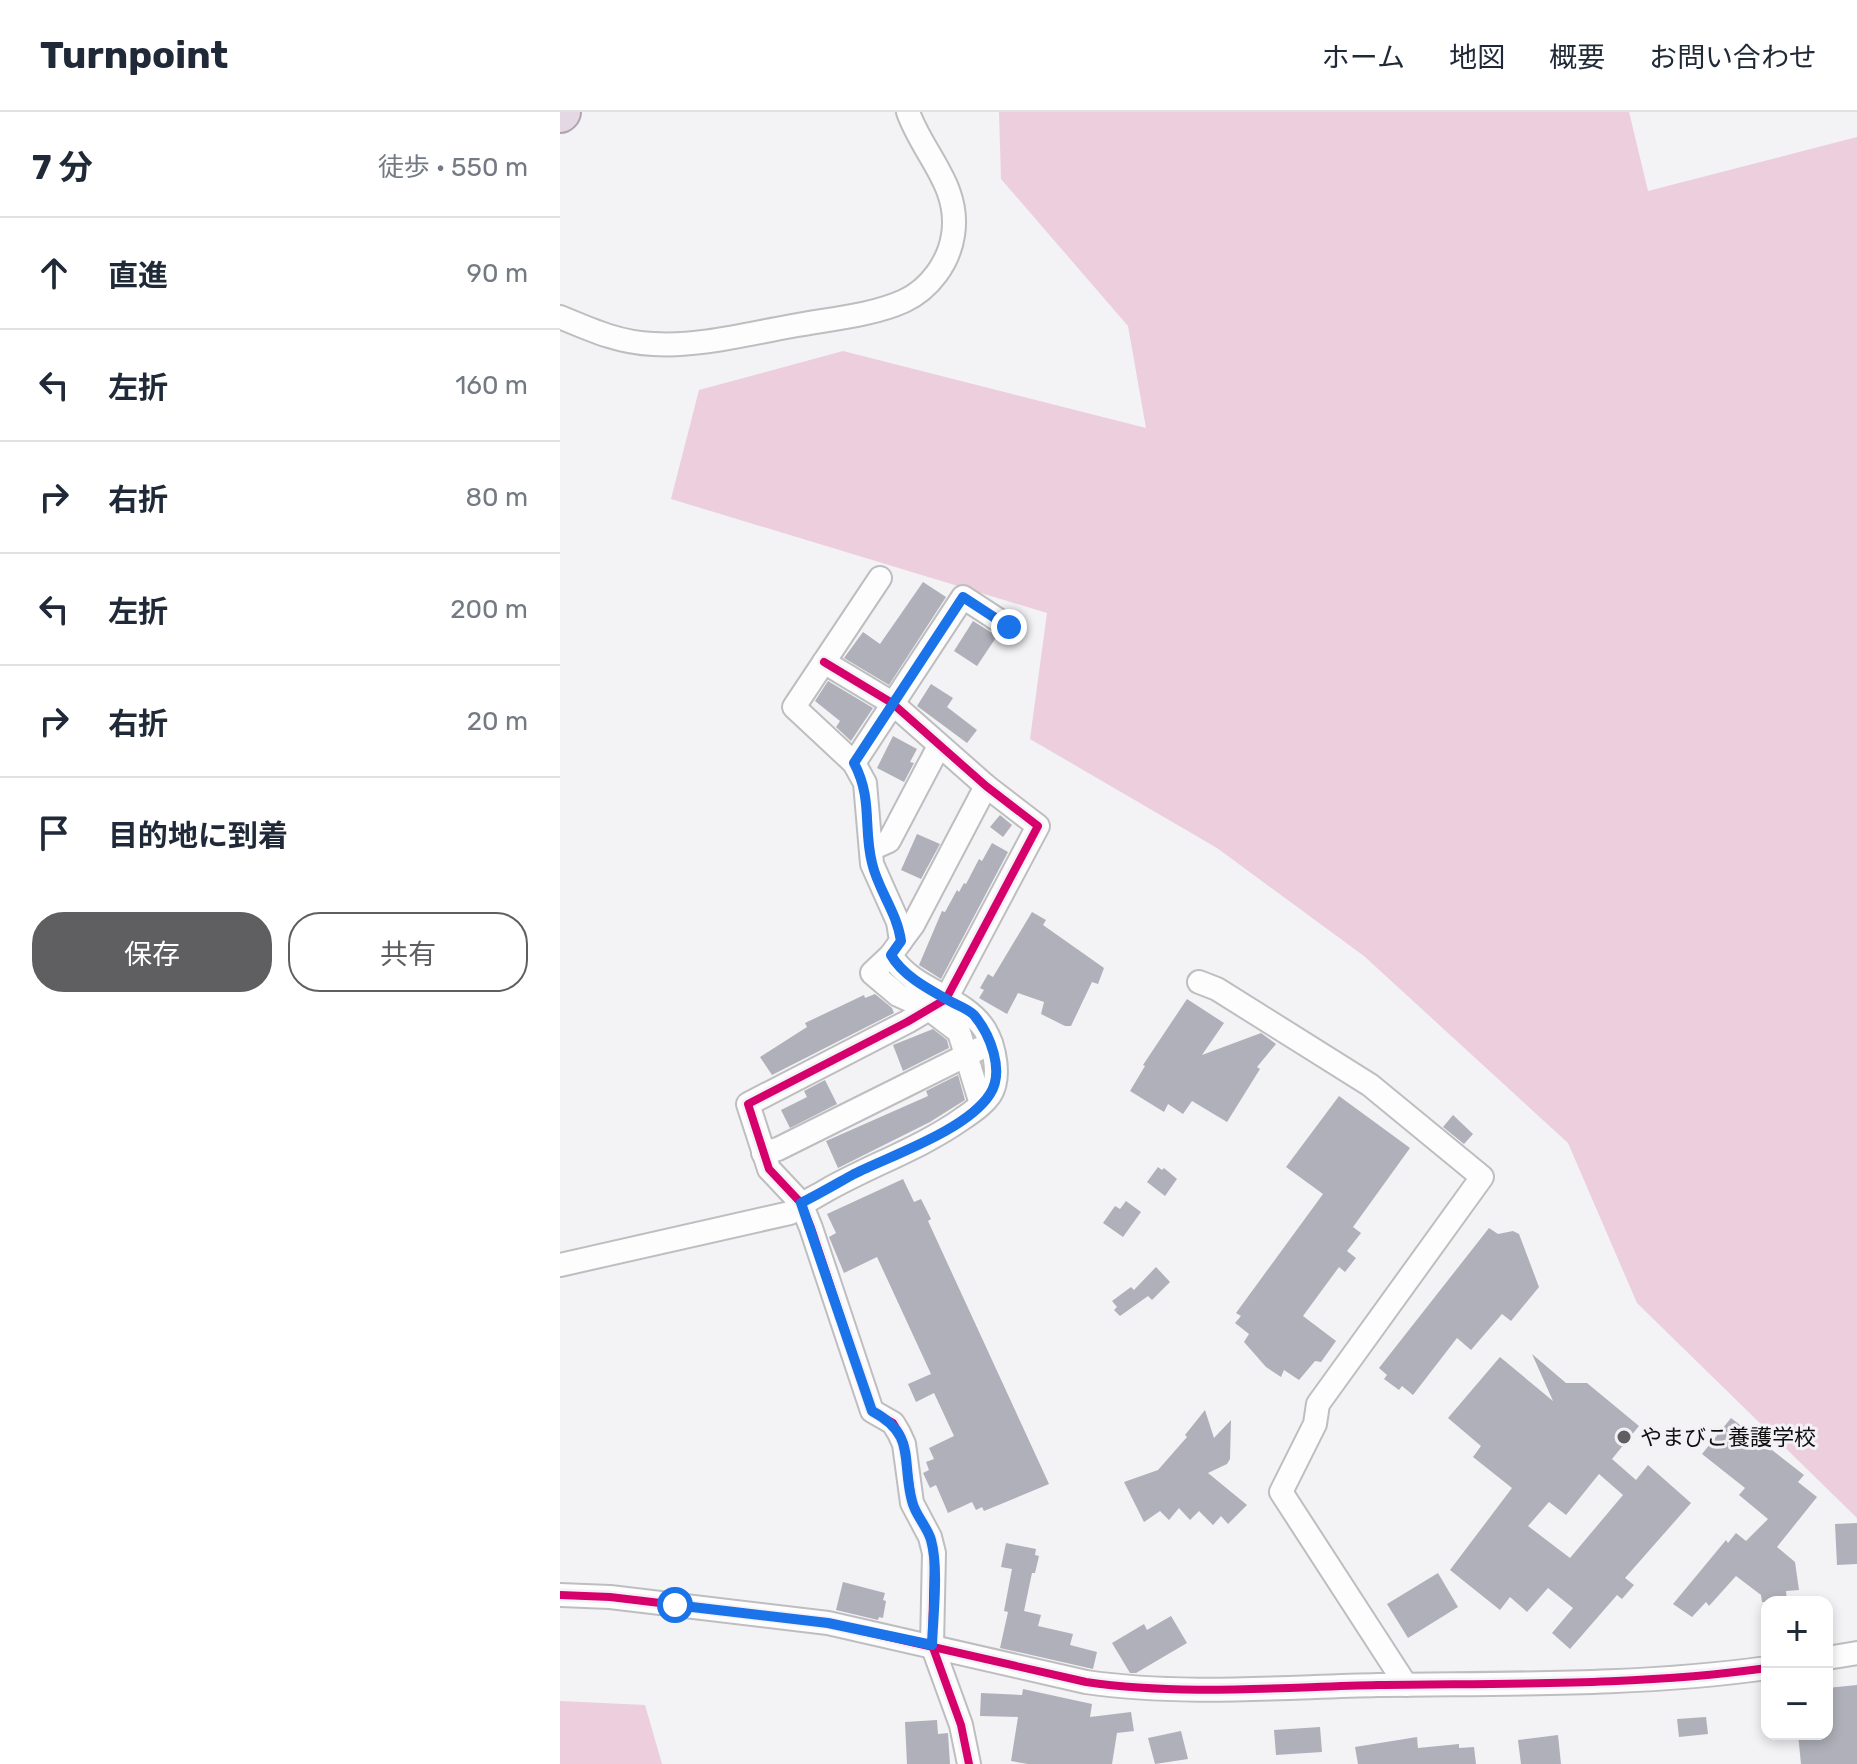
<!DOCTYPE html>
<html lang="ja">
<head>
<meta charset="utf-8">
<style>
	:root { --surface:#fff; --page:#f2f2f3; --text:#1f2937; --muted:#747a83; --line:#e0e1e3; --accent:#5f5e60 }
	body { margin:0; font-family:Rubik,"Noto Sans JP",sans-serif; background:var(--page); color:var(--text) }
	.controls { position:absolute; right:24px; bottom:24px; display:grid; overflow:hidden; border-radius:16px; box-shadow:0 4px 12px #0003 }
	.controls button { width:72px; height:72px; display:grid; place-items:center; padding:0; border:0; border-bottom:2px solid var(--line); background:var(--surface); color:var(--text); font:40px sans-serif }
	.stop { position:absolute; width:24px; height:24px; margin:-18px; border:6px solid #1a73e8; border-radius:50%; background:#fff }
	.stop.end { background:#1a73e8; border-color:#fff; box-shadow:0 2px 8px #0008 }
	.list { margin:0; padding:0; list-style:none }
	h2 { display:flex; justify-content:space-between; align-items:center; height:104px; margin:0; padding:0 32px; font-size:34px }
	h2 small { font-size:26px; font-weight:400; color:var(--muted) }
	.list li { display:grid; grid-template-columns:52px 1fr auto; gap:24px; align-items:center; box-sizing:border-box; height:112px; padding:0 32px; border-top:2px solid var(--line) }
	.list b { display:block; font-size:30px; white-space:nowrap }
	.list em { font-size:26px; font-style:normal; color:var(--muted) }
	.actions { display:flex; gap:16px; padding:24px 32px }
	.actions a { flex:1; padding:18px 0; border:2px solid var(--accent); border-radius:32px; text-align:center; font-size:28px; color:var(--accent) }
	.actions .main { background:var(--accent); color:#fff }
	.icon { flex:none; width:44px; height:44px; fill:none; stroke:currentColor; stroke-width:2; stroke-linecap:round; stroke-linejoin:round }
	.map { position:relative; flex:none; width:1297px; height:1652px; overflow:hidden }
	header { display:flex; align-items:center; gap:48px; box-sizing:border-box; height:112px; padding:0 40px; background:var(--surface); border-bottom:2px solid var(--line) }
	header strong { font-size:38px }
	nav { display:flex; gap:44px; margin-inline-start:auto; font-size:28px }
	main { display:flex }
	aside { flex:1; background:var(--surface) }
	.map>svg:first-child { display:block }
</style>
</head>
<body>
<header>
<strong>Turnpoint</strong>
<nav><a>ホーム</a><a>地図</a><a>概要</a><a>お問い合わせ</a></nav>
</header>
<main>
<aside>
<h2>7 分<small>徒歩 · 550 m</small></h2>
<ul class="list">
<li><svg class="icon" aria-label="ahead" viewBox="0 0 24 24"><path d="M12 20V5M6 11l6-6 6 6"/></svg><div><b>直進</b></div><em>90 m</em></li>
<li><svg class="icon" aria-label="left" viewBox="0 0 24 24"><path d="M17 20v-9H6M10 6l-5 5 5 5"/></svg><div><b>左折</b></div><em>160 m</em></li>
<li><svg class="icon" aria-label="right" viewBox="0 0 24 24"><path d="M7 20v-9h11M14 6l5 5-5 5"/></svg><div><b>右折</b></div><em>80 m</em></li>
<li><svg class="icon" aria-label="left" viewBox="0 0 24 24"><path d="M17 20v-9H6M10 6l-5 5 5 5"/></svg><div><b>左折</b></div><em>200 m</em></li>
<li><svg class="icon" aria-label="right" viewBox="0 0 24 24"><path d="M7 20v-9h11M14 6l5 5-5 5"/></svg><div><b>右折</b></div><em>20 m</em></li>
<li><svg class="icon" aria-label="arrive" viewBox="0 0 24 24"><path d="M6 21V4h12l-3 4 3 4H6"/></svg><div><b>目的地に到着</b></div></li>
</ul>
<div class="actions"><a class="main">保存</a><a>共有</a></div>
</aside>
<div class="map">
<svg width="1297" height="1652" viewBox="0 0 1297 1652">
	<rect width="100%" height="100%" fill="#f3f2f5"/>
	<g fill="#eccedd">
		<polygon points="439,0 1069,0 1088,79 1297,25 1297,1406 1077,1191 1008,1031 804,844 657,736 470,627 487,501 111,387 139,278 283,239 586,316 568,214 441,67"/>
		<polygon points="0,1589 85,1593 102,1652 0,1652"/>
	</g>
	<g fill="#b0b0ba" fill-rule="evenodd">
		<polygon points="363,470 386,485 329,573 284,546 303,520 320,532"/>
		<polygon points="413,509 437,524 417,554 394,539"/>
		<polygon points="268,569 313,596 291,629 276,615 280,609 255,589"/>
		<polygon points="371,572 393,586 387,595 417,618 407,631 357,594"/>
		<polygon points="333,624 357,637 350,650 354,651 344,670 317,656"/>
		<polygon points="440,703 452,713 443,725 430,715"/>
		<polygon points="357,722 380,732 361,767 341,758"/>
		<polygon points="432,731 448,740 381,867 359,853 382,799 385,800 397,778 399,780 404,771 406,772 419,747 422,749"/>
		<polygon points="472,800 486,808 483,813 544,856 538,872 532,870 511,914 505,914 481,902 484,890 458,881 447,902 419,886 424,878 420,876 428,862 433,865"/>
		<polygon points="315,882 332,896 334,901 212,963 200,945 247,915 245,911 304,883 305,886"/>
		<polygon points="627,887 664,911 642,943 701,921 716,932 697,955 700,957 667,1010 632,989 623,1002 608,992 604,1000 570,979 585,954 583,953"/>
		<polygon points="373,917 387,928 389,936 343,959 333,933"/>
		<polygon points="398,963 405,988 370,1010 278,1056 266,1029 368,984 366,979"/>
		<polygon points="265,968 277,992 230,1016 221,998 247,985 244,979"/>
		<polygon points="779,984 850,1036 793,1115 801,1121 787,1139 796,1146 785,1160 779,1155 743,1204 776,1229 761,1250 755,1249 739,1268 724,1258 721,1265 706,1255 684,1230 689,1222 675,1211 681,1204 676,1201 763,1082 726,1055"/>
		<polygon points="893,1003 913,1022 904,1032 883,1015"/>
		<polygon points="598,1055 602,1058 604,1056 617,1067 605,1084 587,1070"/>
		<polygon points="343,1067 354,1090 361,1087 371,1107 368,1109 489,1372 424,1399 422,1395 416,1398 412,1390 388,1401 376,1373 370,1376 363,1361 369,1358 366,1350 374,1347 369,1336 394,1324 374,1281 356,1290 348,1272 371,1262 317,1145 284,1161 269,1125 276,1121 267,1102"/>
		<polygon points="566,1089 581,1100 563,1125 543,1111 555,1094 560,1097"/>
		<polygon points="929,1116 938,1122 953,1119 959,1122 979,1175 951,1209 942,1202 911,1238 897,1226 853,1283 842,1274 839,1278 824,1267 827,1263 819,1256"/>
		<polygon points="596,1155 610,1170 592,1188 588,1184 560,1204 554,1198 557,1195 552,1189 571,1175 574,1178"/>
		<path d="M972,1242l34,29h21l52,43 -27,33 24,21 12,-15 43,38 -66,75 9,7 -12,14 -5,-4 -47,54 -18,-16 21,-25 -25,-20 -21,24 -17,-15 -10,13 -50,-40 62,-82 -39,-31 8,-11 -33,-28 52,-61 53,44zM1039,1362l24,21 -53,63 -42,-32 21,-24 17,13z"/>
		<polygon points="645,1298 654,1326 671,1308 670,1347 667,1352 648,1361 687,1393 668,1412 661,1404 653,1413 639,1399 630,1408 619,1396 609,1408 600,1399 584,1410 564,1370 598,1358 627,1325 625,1323"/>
		<polygon points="1171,1306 1244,1363 1238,1370 1257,1385 1217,1435 1235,1450 1239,1478 1226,1479 1227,1490 1202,1490 1201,1483 1176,1464 1149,1494 1146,1490 1132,1505 1113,1492 1166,1428 1168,1431 1176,1421 1186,1429 1208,1407 1179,1383 1185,1376 1142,1342"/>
		<polygon points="1297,1411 1297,1452 1277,1453 1275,1412"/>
		<polygon points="446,1431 476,1437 475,1443 479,1444 475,1461 472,1461 464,1499 481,1503 478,1514 513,1522 510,1533 537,1540 533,1557 440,1536 448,1500 444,1499 452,1457 441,1455"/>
		<polygon points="878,1461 898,1495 848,1526 827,1492"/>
		<polygon points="283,1470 325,1481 323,1488 326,1489 323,1506 319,1505 318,1508 276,1498"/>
		<polygon points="611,1504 627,1531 576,1561 570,1561 552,1531 584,1512 587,1518"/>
		<polygon points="1297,1573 1297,1652 1241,1652 1238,1622 1267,1622 1267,1576"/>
		<polygon points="463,1577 532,1592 530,1605 571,1600 574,1619 557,1621 552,1652 468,1652 451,1649 458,1605 420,1604 421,1581 462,1583"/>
		<polygon points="1146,1605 1148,1622 1119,1625 1117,1607"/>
		<polygon points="377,1608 378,1622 388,1621 390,1652 347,1652 345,1610"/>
		<polygon points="760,1615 762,1640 716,1643 714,1618"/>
		<polygon points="621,1619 628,1647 595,1652 588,1626"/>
		<polygon points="998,1623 1001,1652 961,1652 958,1628"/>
		<polygon points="857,1625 858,1636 899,1632 899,1636 914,1635 916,1652 798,1652 795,1635"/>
	</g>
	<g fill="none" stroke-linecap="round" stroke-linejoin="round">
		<g stroke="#bebdbf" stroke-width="26">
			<g id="street">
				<path d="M0,205c31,13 60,26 93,27 46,3 94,-10 139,-18 36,-7 79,-10 112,-25 26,-12 45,-39 49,-66 8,-49 -30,-80 -45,-123"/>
				<polyline points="264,550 332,591 426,674 478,714 386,887 347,910 188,992 209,1057 241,1091 251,1116 312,1299 333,1311 339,1321 344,1332 352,1391 370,1425 374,1441 372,1533 401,1613 409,1652"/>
				<polyline points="294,651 403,485 449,515"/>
				<polyline points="311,737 329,729 379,634"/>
				<polyline points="341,829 353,813 426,674"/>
				<polyline points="331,843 312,861 338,883 369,897 399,920 421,992"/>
				<polyline points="639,870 657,877 810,973 922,1065 758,1292 755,1312 721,1380 846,1573"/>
				<polyline points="203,1041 218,1037 431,931"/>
				<path d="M0,1153l230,-52c11,-10 24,-15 37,-23 44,-25 94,-42 135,-71 10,-7 21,-14 28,-24 11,-17 5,-48 -5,-65 -22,-35 -73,-39 -94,-75l10,-14 -3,-19 -26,-58 -7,-81 -11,-20 -60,-56 86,-129"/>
				<path d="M0,1483l50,2 218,26 258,59c96,14 195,5 292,3 129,-2 261,1 389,-17"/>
				<polyline points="1267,1546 1297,1541"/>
			</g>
		</g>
		<g stroke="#b0a3b1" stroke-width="42">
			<polyline id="highway" points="0,1 1,0"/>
		</g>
		<use href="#street" stroke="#fdfdfe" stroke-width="22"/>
		<use href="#highway" stroke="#e3d8e3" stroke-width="38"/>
		<g stroke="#f3f1f6" stroke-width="13">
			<g id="cycleway">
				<polyline points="264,550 332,591 426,674 478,714 386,887 347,910 188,992 209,1057 241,1091 251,1116 312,1299 333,1311 339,1321 344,1332 352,1391 370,1425 374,1441 372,1533 401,1613 409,1652"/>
				<path d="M0,1483l50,2 218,26 258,59c96,14 195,5 292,3 129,-2 261,1 389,-17"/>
			</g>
		</g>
		<use href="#cycleway" stroke="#d6006c" stroke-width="8"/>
	</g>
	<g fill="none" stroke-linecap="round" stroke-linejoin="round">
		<path stroke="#1a73e8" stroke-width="10" d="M115,1493l153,18 104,22c1,-30 7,-76 -1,-105 -4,-14 -16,-25 -19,-39 -11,-41 5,-66 -40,-90l-71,-208c18,-9 35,-19 53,-29 38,-19 113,-44 136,-80 15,-23 0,-60 -16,-79 -7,-7 -18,-10 -26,-15 -20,-11 -46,-25 -57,-45l10,-14c-4,-29 -23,-51 -29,-78 -9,-36 1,-64 -18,-100l109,-166 46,30"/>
	</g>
	<circle fill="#5f5e60" stroke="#f3f1f6" stroke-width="3" cx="1064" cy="1325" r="8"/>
	<g text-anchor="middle" stroke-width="6" stroke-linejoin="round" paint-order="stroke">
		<g font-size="22" fill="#0f0f10" stroke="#f3f1f6" text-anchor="start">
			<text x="1080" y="1333">やまびこ養護学校</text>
		</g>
	</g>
</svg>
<div class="controls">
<button>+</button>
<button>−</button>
</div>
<div class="stop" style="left:115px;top:1493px"></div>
<div class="stop end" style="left:449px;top:515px"></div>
</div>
</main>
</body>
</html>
